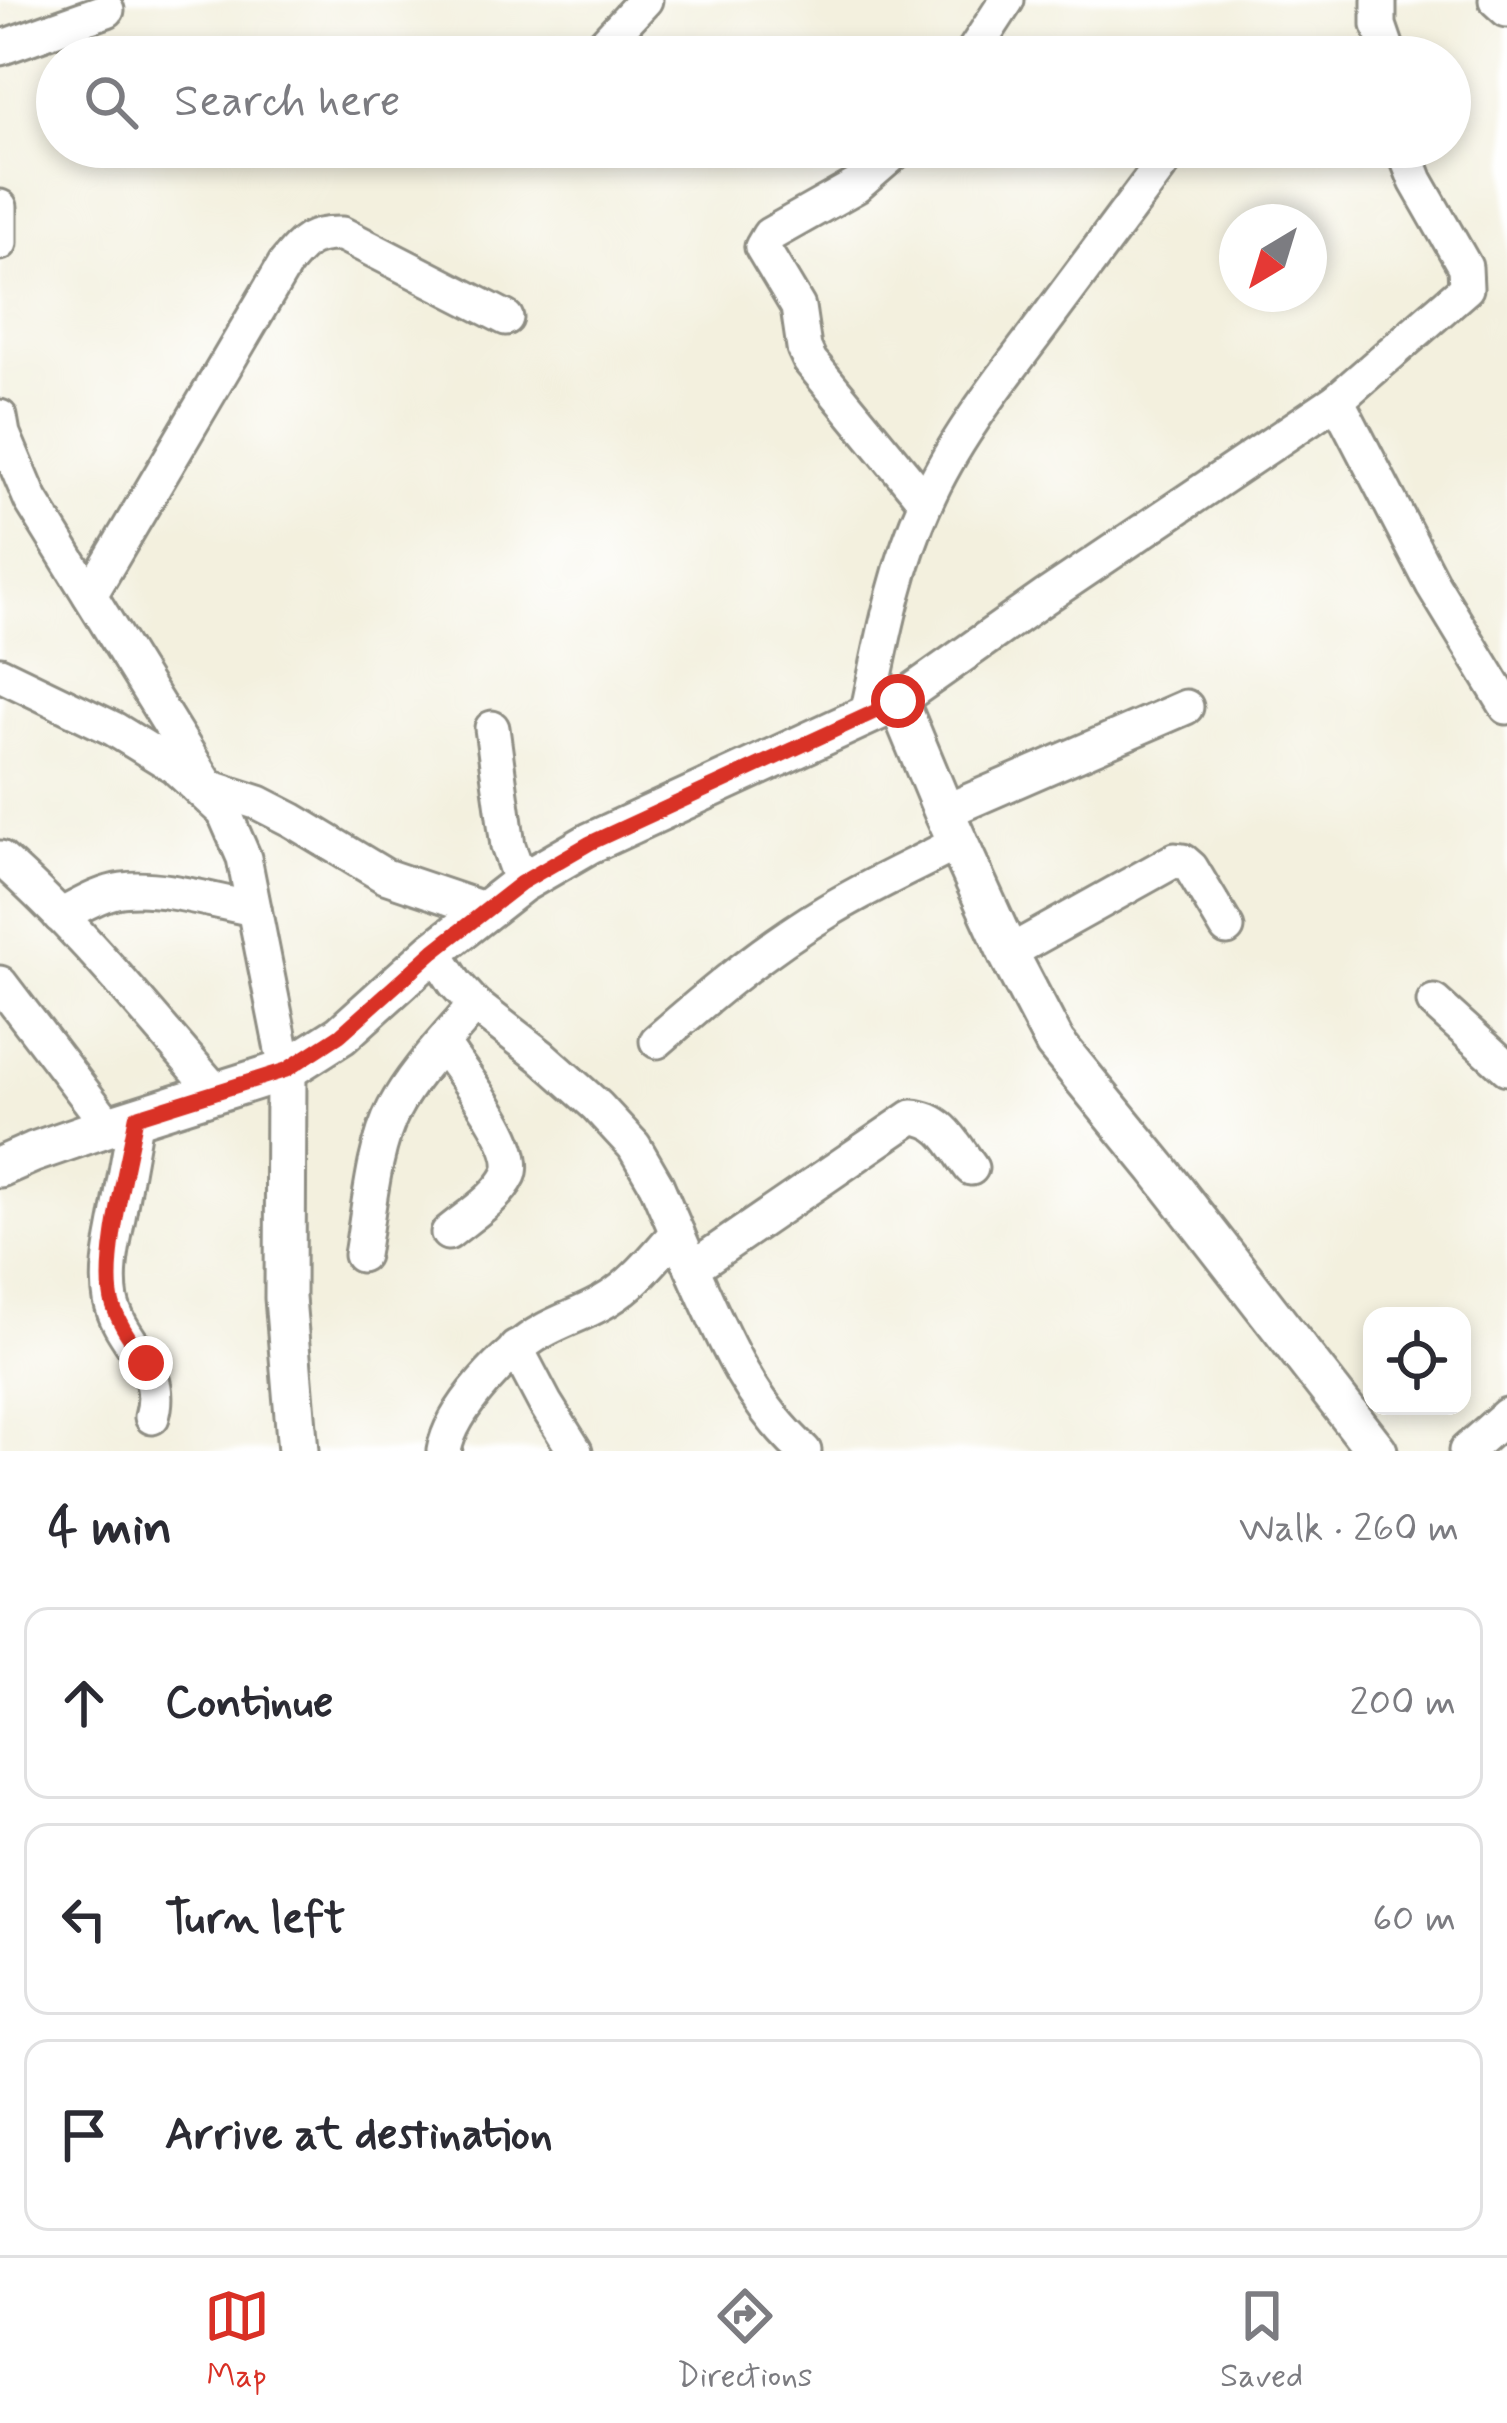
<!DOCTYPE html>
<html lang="en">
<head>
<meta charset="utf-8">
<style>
	:root { --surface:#fff; --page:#f2f2f3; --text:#2b2b33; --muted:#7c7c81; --line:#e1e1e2; --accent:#d93025 }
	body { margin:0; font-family:Mynerve,sans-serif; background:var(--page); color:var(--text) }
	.controls { position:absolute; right:36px; bottom:36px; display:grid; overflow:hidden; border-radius:24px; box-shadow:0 6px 18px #0003 }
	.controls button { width:108px; height:108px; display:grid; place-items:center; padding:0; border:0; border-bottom:3px solid var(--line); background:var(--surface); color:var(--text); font:60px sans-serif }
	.compass { position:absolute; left:1219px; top:204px; width:108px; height:108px; border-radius:50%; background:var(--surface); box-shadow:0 6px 18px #0003; rotate:218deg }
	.stop { position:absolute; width:36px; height:36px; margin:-27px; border:9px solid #d93025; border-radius:50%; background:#fff }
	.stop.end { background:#d93025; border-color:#fff; box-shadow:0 3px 12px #0008 }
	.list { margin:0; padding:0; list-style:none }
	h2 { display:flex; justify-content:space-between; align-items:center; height:156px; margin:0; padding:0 48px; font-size:51px }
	h2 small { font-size:39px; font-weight:400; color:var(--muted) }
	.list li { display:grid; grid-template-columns:78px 1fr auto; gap:36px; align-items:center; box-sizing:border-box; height:192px; margin:0 24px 24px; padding:0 24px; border:3px solid var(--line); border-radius:24px }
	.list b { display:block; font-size:45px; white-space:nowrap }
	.list em { font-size:39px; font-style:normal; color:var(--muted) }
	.icon { flex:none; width:66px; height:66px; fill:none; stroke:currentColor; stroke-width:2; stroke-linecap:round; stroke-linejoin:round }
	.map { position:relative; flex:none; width:1507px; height:1451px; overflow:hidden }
	.search { position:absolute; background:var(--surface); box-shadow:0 6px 18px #0003; left:36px; right:36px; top:36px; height:132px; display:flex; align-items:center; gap:30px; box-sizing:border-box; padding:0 42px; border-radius:66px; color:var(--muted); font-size:45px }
	.sheet { height:804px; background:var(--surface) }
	nav { display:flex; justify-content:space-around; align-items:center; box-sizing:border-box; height:168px; border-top:3px solid var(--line); background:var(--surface); font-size:33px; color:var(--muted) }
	nav a { display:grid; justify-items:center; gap:6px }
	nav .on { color:var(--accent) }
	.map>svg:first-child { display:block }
</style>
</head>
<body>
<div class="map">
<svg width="1507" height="1451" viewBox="0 0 1507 1451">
	<rect width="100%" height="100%" fill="#fff"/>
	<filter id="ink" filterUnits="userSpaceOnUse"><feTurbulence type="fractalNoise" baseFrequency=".00833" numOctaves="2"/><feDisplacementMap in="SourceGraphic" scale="24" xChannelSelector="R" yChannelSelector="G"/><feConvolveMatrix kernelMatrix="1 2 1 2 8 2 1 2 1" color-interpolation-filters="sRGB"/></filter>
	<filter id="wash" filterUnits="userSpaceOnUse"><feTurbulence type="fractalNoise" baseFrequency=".004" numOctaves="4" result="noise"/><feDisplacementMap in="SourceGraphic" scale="48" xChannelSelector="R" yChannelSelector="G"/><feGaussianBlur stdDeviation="2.7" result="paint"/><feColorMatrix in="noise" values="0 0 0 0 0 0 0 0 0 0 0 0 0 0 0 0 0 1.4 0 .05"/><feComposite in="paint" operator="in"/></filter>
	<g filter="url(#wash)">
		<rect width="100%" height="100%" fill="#f3f0de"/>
	</g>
	<g filter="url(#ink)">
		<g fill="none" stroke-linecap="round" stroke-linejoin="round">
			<g stroke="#8f8e84" stroke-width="39">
				<g id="minor">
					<polyline points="1379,0 1379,25 1390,57"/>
					<polyline points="1496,0 1507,10"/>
					<polyline points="0,48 107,10"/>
					<polyline points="592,57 645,0"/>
					<polyline points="970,57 1007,0"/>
					<polyline points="901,147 856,186 769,235 762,247 798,307 804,348 810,361 926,502"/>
					<polyline points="0,207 0,243"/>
					<polyline points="1337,400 1466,288 1465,267 1416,181 1409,163 1407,147"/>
					<polyline points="0,417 3,434 31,500 204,780"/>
					<path d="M90,595l195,-331c19,-23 26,-31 57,-30l164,84"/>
					<polyline points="0,674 114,729 174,766 224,812 244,858 286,1070"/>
					<polyline points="898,701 1045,597 1337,400 1433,585 1507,707"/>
					<path d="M867,715c15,-72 28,-145 59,-213 27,-61 71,-117 111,-170 46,-62 92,-123 138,-185"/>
					<polyline points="492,728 508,846 521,883"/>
					<polyline points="209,787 259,803 292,820 385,876 486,910"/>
					<polyline points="944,812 1186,707"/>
					<path d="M0,858c80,70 147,155 217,235"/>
					<path d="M60,916c20,-10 40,-23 62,-26 40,-5 93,12 132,19"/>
					<polyline points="434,951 455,983 475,1005 541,1056 597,1106 634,1146 656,1184 692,1268"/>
					<polyline points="1008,953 1175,860 1183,861 1191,868 1227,928"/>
					<polyline points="0,983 109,1126"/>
					<polyline points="1434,1002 1507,1068"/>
					<path d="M657,1041c54,-47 107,-92 169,-129 42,-26 88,-46 131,-69"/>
					<path d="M443,1045c17,26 79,101 66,130 -11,23 -42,42 -61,58"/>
					<path d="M136,1116c-6,34 -12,67 -18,101 -5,27 -12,55 -7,83 9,45 56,66 41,117"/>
					<path d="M361,1255c8,-45 12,-106 33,-146 20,-38 54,-71 81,-104"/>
					<polyline points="516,1348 545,1403 575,1451"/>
					<path d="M444,1451c7,-41 63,-101 99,-120 21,-12 46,-19 67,-33 26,-16 46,-43 67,-65"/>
					<path d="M804,1451c-55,-49 -83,-118 -112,-183l220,-151c32,2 42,28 59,51"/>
					<polyline points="1466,1451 1507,1415"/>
				</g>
			</g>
			<g stroke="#8f8e84" stroke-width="45">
				<g id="tertiary">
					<polyline points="286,1070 285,1298 298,1451"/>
					<polyline points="0,1167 34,1152 109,1126 286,1070 341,1035 434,951 521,883 590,843 898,701 944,812 1008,953 1055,1043 1157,1168 1377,1451"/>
				</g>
			</g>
			<use href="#minor" stroke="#fff" stroke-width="33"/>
			<use href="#tertiary" stroke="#fff" stroke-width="39"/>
		</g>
	</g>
	<g fill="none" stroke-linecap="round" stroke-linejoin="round" filter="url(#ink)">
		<path stroke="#d93025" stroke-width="15" d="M146,1363c-12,-19 -26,-36 -33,-58 -12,-41 15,-143 23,-188l150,-47 54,-35 94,-84 87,-68 69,-40 308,-142"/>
	</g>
</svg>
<div class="controls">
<button><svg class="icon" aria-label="locate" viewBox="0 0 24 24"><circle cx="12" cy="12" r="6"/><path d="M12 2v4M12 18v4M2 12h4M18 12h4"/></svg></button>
</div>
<svg class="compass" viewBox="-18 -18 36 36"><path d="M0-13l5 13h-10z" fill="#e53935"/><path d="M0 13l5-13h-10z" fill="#7c7c81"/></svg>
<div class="stop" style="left:898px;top:701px"></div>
<div class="stop end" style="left:146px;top:1363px"></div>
<div class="search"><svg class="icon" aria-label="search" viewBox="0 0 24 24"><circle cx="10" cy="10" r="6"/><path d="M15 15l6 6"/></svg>Search here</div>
</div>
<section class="sheet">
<h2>4 min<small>Walk · 260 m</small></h2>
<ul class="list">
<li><svg class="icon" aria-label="ahead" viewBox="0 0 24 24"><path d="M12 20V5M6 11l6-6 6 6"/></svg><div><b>Continue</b></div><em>200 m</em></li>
<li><svg class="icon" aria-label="left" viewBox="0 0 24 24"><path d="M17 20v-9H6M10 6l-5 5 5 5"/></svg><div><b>Turn left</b></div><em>60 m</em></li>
<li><svg class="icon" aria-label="arrive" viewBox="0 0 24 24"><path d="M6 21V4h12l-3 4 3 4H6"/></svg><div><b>Arrive at destination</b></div></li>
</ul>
</section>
<nav>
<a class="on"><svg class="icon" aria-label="map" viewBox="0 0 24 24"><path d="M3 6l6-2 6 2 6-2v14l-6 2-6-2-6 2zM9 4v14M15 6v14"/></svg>Map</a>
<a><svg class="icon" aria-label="directions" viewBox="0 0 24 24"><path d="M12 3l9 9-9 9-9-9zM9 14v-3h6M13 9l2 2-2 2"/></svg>Directions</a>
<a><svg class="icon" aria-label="saved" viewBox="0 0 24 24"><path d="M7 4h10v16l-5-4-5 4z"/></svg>Saved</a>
</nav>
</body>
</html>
